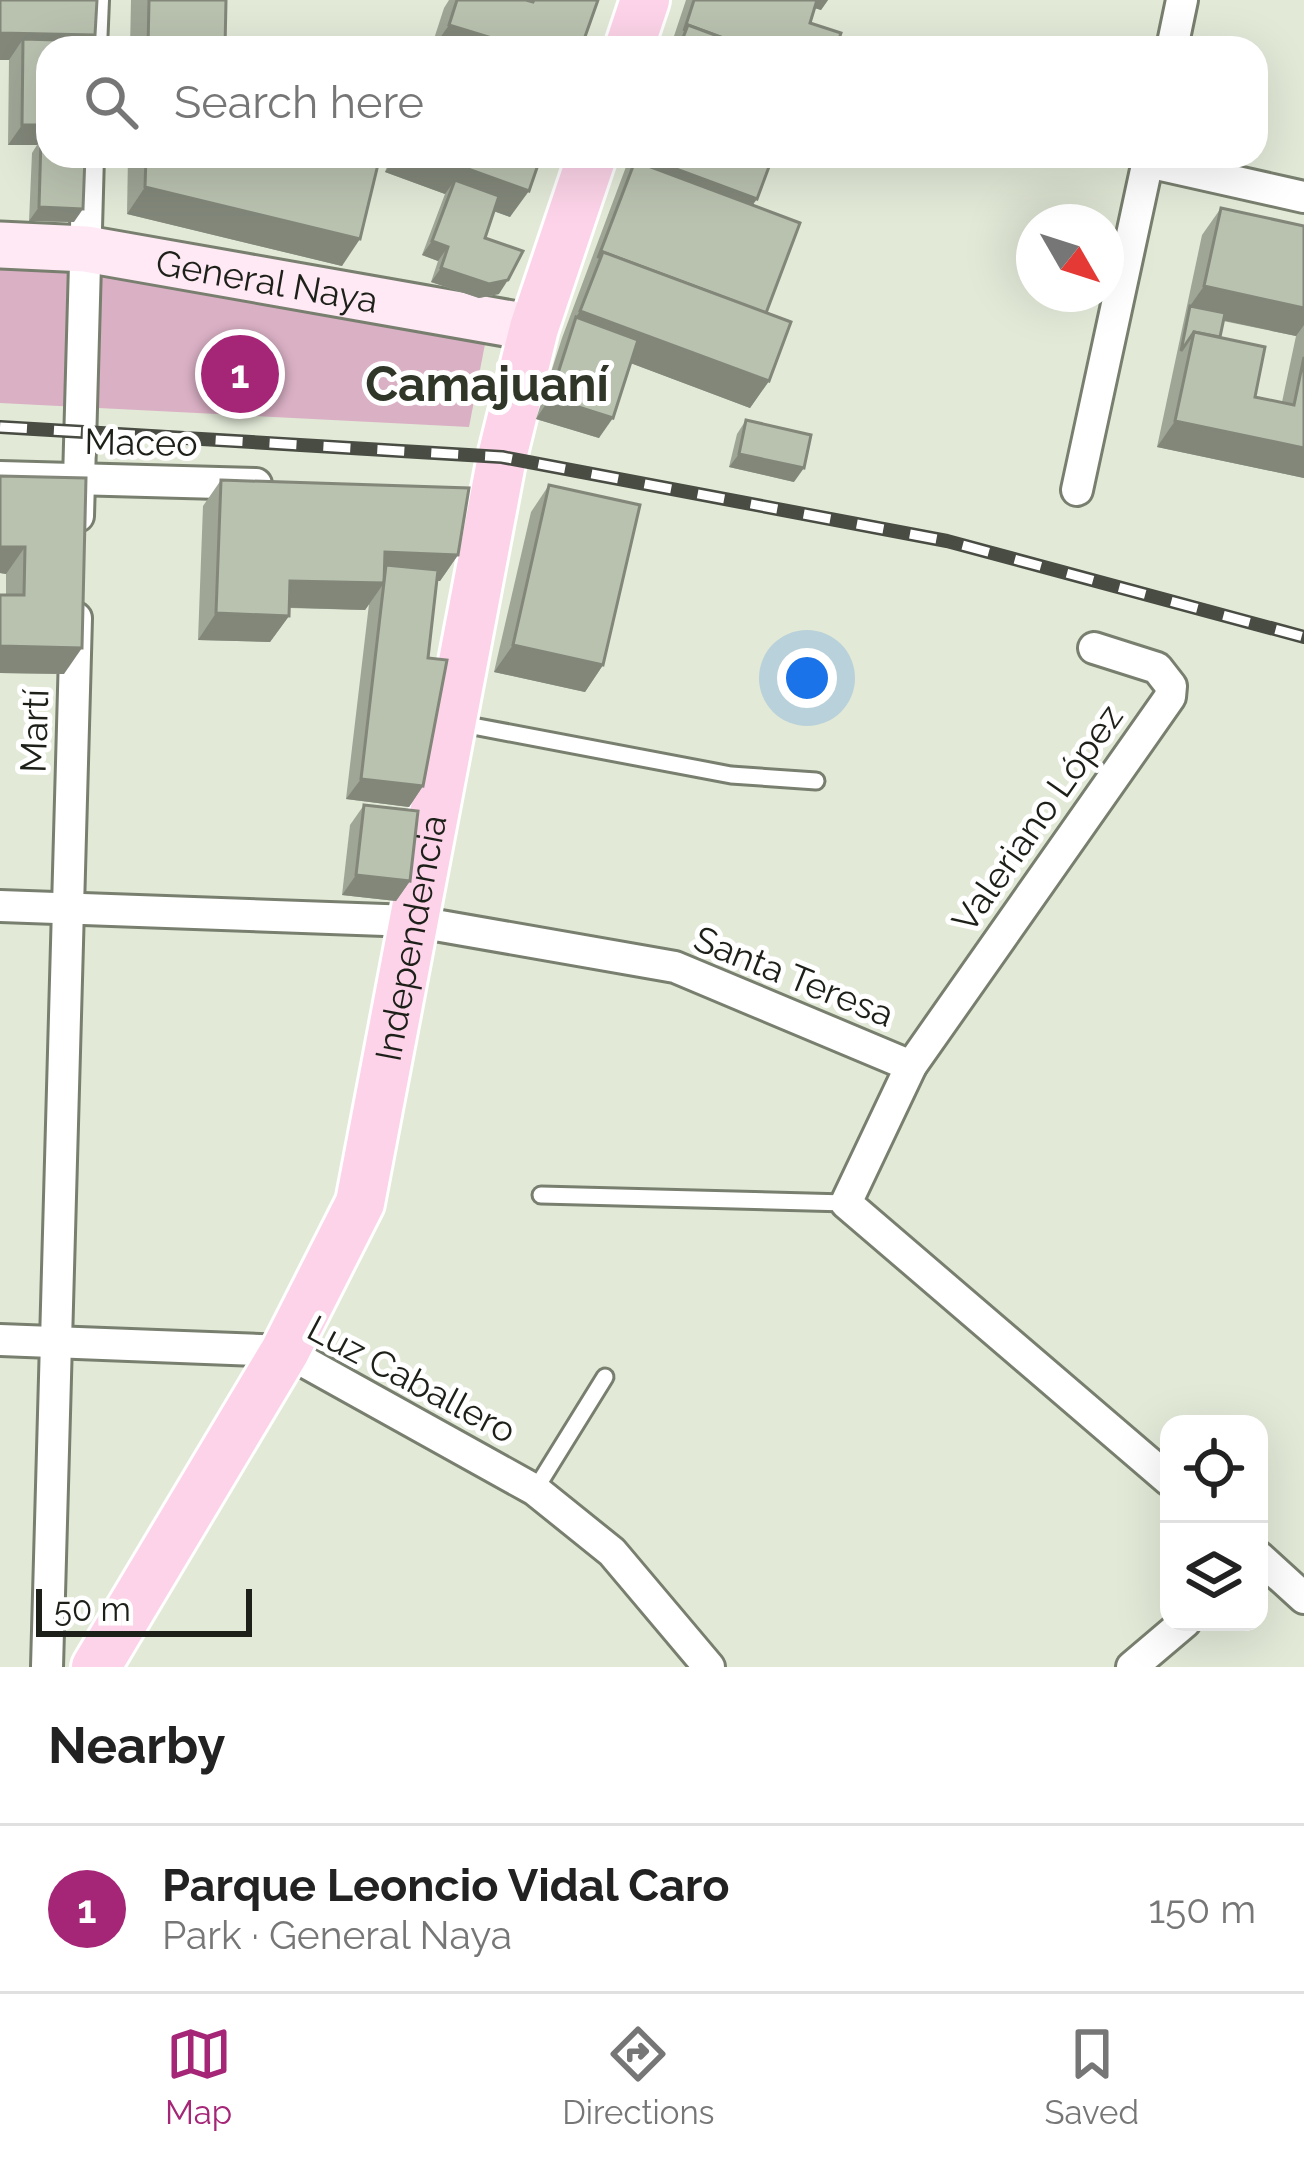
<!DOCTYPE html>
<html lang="en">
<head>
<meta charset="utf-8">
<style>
	:root { --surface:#fff; --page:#f2f2f2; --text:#222; --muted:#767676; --line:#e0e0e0; --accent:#a52677 }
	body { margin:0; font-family:Raleway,sans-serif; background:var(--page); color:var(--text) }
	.controls { position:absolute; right:36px; bottom:36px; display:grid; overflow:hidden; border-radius:24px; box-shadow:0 12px 48px #0002 }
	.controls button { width:108px; height:108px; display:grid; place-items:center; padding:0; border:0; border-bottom:3px solid var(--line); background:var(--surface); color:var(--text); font:60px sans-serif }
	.compass { position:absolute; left:1016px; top:204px; width:108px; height:108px; border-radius:50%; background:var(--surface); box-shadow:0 12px 48px #0002; rotate:129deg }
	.scale { position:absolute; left:36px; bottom:30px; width:216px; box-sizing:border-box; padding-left:12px; border:6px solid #1d2019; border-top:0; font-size:33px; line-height:42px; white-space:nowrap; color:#1d2019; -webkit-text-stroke:9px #fff; paint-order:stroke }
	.you { position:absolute; left:807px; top:678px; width:42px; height:42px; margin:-30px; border:9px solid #fff; border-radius:50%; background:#1a73e8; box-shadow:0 0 0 18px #1a73e833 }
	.badge { display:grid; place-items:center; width:78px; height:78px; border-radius:50%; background:var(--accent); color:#fff; font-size:39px; font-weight:700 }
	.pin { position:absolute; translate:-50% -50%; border:6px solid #fff; box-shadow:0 3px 12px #0006 }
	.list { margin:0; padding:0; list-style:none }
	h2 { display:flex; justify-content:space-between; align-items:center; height:156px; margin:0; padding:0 48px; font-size:51px }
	h2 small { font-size:39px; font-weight:400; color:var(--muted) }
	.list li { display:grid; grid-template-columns:78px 1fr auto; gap:36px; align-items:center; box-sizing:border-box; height:168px; padding:0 48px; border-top:3px solid var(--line) }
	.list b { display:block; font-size:45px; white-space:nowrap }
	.list p { margin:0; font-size:39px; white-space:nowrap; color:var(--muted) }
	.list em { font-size:39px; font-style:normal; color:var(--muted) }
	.icon { flex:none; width:66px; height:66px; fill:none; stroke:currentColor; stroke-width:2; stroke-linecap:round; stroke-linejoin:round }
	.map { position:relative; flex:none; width:1304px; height:1667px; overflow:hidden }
	.search { position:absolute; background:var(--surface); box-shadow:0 12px 48px #0002; left:36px; right:36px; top:36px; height:132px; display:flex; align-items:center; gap:30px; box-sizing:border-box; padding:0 42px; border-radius:36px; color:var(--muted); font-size:45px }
	.sheet { height:324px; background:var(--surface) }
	nav { display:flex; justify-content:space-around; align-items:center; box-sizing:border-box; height:168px; border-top:3px solid var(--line); background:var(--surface); font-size:33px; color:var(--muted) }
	nav a { display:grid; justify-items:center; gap:6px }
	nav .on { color:var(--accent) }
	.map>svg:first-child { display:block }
</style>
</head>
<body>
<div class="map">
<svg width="1304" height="1667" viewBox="0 0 1304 1667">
	<rect width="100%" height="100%" fill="#e2e9d7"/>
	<polygon fill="#dab0c5" points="0,265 74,268 485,344 469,427 0,403"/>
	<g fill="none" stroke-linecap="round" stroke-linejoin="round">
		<g stroke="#787f6e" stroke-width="21">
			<g id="lane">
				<polyline points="457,723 731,775 816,781"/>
				<polyline points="541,1195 846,1203"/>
				<polyline points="535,1490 605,1377"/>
			</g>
		</g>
		<g stroke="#787f6e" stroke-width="36">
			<g id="street">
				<polyline points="91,48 93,0"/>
				<polyline points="1172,48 1182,0"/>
				<polyline points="1148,162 1304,197"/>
				<polyline points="0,477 256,484"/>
				<polyline points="1077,490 1149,156"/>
				<polyline points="78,516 88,156"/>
				<polyline points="1094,648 1157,668 1171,686 1170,697 911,1066 846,1203 1169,1480"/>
				<polyline points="0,906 412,921 675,967 911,1066"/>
				<polyline points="0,1340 285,1351 535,1490 612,1552 709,1667"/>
				<polyline points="1259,1557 1304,1598"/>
				<polyline points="47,1667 76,618"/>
				<polyline points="1132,1667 1185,1622"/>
			</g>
		</g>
		<g stroke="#787f6e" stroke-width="51">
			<g id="secondary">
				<path id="s1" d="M0,245l86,4 448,79"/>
			</g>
		</g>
		<g stroke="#fff" stroke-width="54">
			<g id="primary">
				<polyline points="629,48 645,0"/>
				<path id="s2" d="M96,1667l189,-316 75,-148 142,-746 32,-129 58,-172"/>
			</g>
		</g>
		<use href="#lane" stroke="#fff" stroke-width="15"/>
		<use href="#street" stroke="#fff" stroke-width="30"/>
		<use href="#secondary" stroke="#fee9f4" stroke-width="45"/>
		<use href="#primary" stroke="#fcd3e8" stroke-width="48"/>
		<g stroke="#484c43" stroke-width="14">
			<polyline id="rail" points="0,427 502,457 947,541 1304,637"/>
		</g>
		<use href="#rail" stroke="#fff" stroke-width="9" stroke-dasharray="27" stroke-linecap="butt"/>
	</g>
	<g fill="#9fa696" fill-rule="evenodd">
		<polygon points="0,0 48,48 74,222 29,221 32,153 37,145 8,145 9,60"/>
		<polygon points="131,0 226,0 225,48 130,48"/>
		<polygon points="449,0 598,0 581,48 431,48 444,8"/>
		<polygon points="686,0 828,0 821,10 815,8 810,23 836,48 670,48"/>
		<polygon points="128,156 380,156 342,266 127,214"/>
		<polygon points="391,156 541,156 510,217 494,211 485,238 499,294 479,298 431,282 438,261 422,255 445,194 385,172"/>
		<polygon points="630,156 773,156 753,205 766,313 769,381 750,408 631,363 599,438 536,419 562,338"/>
		<path d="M1221,208l83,18v252l-147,-31 45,-212zM1223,321l73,15 -14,66 -27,-5 -35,-60z"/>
		<polygon points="746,420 794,482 729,467 737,434"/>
		<polygon points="86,478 64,674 0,673 0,595 6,595 6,574 0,573"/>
		<polygon points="221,480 458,555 440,581 437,581 428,658 423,786 409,807 346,799 369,604 365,610 289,608 289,616 270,642 198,640 203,506"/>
		<polygon points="549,485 603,665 585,692 494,672 531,512"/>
		<polygon points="364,805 410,881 396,901 342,895 350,825"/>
	</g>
	<g fill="#82877a">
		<polygon points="812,0 828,0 821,10 808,6"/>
		<polygon points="449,25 518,46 516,48 433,48"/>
		<polygon points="0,33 95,35 86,48 23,39 9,60 0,60"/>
		<polygon points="22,125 48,125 48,146 41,139 37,145 8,145"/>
		<polygon points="396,156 432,156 529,191 510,217 449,195 455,180 445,194 385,172"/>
		<polygon points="638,156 641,156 757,199 738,225 635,161"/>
		<polygon points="145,187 360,239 342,266 127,214"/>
		<polygon points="39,207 83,209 74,222 29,221"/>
		<polygon points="432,241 448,247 438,261 422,255"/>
		<polygon points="441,268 508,280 499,294 479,298 431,282"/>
		<polygon points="1204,286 1304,308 1304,325 1296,336 1189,313 1190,306"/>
		<polygon points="580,311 769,381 750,408 569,340 576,317"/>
		<polygon points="550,398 613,418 599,438 536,419"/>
		<polygon points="1175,421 1304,448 1304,478 1157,447"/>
		<polygon points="739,454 804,468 794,482 729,467"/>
		<polygon points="0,547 25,547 6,574 0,573"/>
		<polygon points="385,552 458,555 440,581 376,579"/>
		<polygon points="290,581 384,583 365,610 271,607"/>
		<polygon points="216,613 289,616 270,642 198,640"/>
		<polygon points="513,645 603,665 585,692 494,672"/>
		<polygon points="0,646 82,648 64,674 0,673"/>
		<polygon points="361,779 423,786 409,807 346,799"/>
		<polygon points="356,875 410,881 396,901 342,895"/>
	</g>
	<g fill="#b9c1af" stroke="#82877a" stroke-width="3">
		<polygon points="0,0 97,0 95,35 0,33"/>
		<polygon points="149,0 226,0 225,48 148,48"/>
		<polygon points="457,0 526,0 533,2 534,0 598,0 581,48 517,48 518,46 449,25"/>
		<polygon points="694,0 817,0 810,23 841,33 836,48 750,48 688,25 684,31"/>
		<polygon points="688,25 750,48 679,48"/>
		<polygon points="23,39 91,41 91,48 48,48 48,125 22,125"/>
		<polygon points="41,139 48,139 48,156 85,156 83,209 39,207"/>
		<polygon points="146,156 380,156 360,239 145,187"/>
		<polygon points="432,156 541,156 529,191"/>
		<polygon points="641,156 773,156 757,199"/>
		<polygon points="635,161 800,223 766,313 603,252 598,258"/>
		<polygon points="455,180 499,196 485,238 523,251 508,280 489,284 441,268 448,247 432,241"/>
		<polygon points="1221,208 1304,226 1304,308 1204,286"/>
		<polygon points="603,252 791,322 769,381 580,311"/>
		<polygon points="1190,306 1225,313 1220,337 1194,332 1181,351"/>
		<polygon points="576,317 638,340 613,418 550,398"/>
		<polygon points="1194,332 1265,347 1255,397 1294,405 1304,357 1304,448 1175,421"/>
		<polygon points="746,420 811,435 804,468 739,454"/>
		<polygon points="0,476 86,478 82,648 0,646 0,595 24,595 25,547 0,547"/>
		<polygon points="221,480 469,488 458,555 385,552 384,583 290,581 289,616 216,613"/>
		<polygon points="549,485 640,505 603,665 513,645"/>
		<polygon points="386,565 438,570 428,658 447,660 423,786 361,779"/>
		<polygon points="364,805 418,811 410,881 356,875"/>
	</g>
	<g text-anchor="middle" stroke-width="10" stroke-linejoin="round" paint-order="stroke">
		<g font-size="36" fill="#1d2019" stroke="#fff">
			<text dy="13" stroke="none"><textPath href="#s1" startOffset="270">General Naya</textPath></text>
			<text transform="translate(141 442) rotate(1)" y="13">Maceo</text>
			<text transform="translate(34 731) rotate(-88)" y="13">Martí</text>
			<text transform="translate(1037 818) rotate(-55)" y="13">Valeriano López</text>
			<text dy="13" stroke="none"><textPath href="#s2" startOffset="804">Independencia</textPath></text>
			<text transform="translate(794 976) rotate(22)" y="13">Santa Teresa</text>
			<text transform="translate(412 1379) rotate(28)" y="13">Luz Caballero</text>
		</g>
		<g font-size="48" font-weight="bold" fill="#303628" stroke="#fff">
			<text x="487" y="401">Camajuaní</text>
		</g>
	</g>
</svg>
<div class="controls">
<button><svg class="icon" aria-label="locate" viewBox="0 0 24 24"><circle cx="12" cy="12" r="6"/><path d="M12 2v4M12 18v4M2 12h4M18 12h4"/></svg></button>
<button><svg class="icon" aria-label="layers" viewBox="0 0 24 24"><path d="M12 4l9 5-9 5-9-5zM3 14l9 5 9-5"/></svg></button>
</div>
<svg class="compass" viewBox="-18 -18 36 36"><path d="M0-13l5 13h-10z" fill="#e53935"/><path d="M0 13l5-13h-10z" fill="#767676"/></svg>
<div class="scale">50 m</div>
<div class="you"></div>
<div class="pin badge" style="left:240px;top:374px">1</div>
<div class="search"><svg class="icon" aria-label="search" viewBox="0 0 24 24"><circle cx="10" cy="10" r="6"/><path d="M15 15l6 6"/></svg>Search here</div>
</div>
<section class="sheet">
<h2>Nearby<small></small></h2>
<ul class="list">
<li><span class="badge">1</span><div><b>Parque Leoncio Vidal Caro</b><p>Park · General Naya</p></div><em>150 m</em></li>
</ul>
</section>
<nav>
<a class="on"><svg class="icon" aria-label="map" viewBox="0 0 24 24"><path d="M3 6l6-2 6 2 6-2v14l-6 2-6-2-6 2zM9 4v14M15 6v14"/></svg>Map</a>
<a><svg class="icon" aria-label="directions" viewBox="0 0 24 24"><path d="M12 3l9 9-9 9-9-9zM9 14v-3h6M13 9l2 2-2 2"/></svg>Directions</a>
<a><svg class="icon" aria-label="saved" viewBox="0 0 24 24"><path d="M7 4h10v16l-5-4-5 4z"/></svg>Saved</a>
</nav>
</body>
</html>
